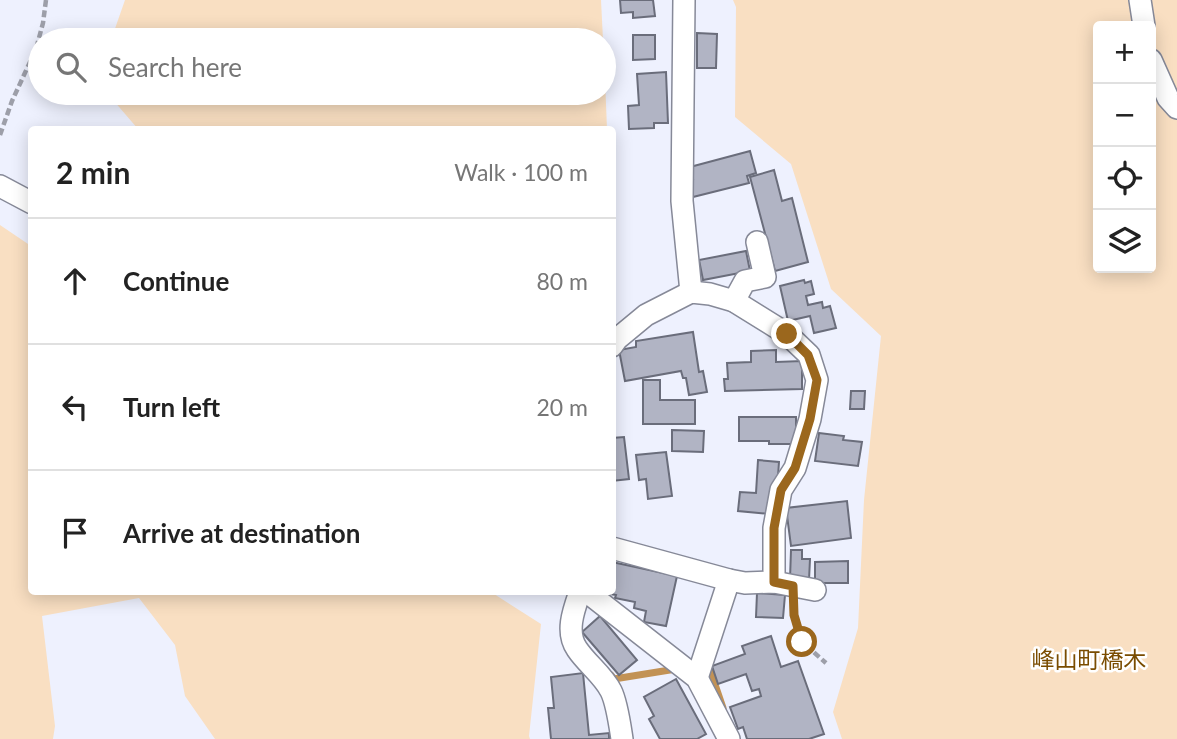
<!DOCTYPE html>
<html lang="en">
<head>
<meta charset="utf-8">
<style>
	:root { --surface:#fff; --page:#f2f2f2; --text:#222; --muted:#767676; --line:#e0e0e0 }
	body { margin:0; font-family:Lato,"Noto Sans JP",sans-serif; background:var(--page); color:var(--text) }
	.controls { position:absolute; right:21px; top:21px; display:grid; overflow:hidden; border-radius:7px; box-shadow:0 4px 18px #0003 }
	.controls button { width:63px; height:63px; display:grid; place-items:center; padding:0; border:0; border-bottom:2px solid var(--line); background:var(--surface); color:var(--text); font:35px sans-serif }
	.stop { position:absolute; width:21px; height:21px; margin:-16px; border:5px solid #9b671d; border-radius:50%; background:#fff }
	.stop.end { background:#9b671d; border-color:#fff; box-shadow:0 2px 7px #0008 }
	.list { margin:0; padding:0; list-style:none }
	h2 { display:flex; justify-content:space-between; align-items:center; height:91px; margin:0; padding:0 28px; font-size:30px }
	h2 small { font-size:23px; font-weight:400; color:var(--muted) }
	.list li { display:grid; grid-template-columns:46px 1fr auto; gap:21px; align-items:center; box-sizing:border-box; height:126px; padding:0 28px; border-top:2px solid var(--line) }
	.list b { display:block; font-size:26px; white-space:nowrap }
	.list em { font-size:23px; font-style:normal; color:var(--muted) }
	.icon { flex:none; width:38px; height:38px; fill:none; stroke:currentColor; stroke-width:2; stroke-linecap:round; stroke-linejoin:round }
	.map { position:relative; flex:none; width:1177px; height:739px; overflow:hidden }
	.search { position:absolute; background:var(--surface); box-shadow:0 4px 18px #0003; left:28px; top:28px; width:588px; height:77px; display:flex; align-items:center; gap:18px; box-sizing:border-box; padding:0 24px; border-radius:38px; color:var(--muted); font-size:26px }
	.panel { position:absolute; background:var(--surface); box-shadow:0 4px 18px #0003; left:28px; top:126px; width:588px; height:469px; border-radius:7px }
	.map>svg:first-child { display:block }
</style>
</head>
<body>
<div class="map">
<svg width="1177" height="739" viewBox="0 0 1177 739">
	<rect width="100%" height="100%" fill="#eef1fe"/>
	<g fill="#f9dfc2" fill-rule="evenodd">
		<polygon points="125,0 601,0 603,40 111,40"/>
		<path d="M733,0h444v739h-335l-9,-27 25,-84 6,-128 17,-164 -50,-47 -40,-125 -56,-47 1,-110zM1098,26h53v242h-53z"/>
		<polygon points="604,54 607,129 138,129 107,93 604,93"/>
		<polygon points="0,225 31,246 32,592 491,592 541,624 529,736 530,739 215,739 185,696 175,645 139,598 42,616 55,726 53,739 0,739"/>
	</g>
	<g fill="none" stroke-linecap="round" stroke-linejoin="round">
		<g stroke="#c29255" stroke-width="7">
			<polyline points="702,670 710,670 723,708"/>
			<polyline points="611,675 614,679 676,669"/>
		</g>
	</g>
	<g fill="#b1b4c4" stroke="#6a6d7b" stroke-width="2">
		<polygon points="620,0 653,0 655,16 633,18 633,12 621,13"/>
		<polygon points="697,33 717,34 716,68 697,68"/>
		<polygon points="633,35 655,35 655,59 633,60"/>
		<polygon points="666,72 668,123 654,123 654,128 629,129 628,106 639,105 637,74"/>
		<polygon points="750,151 756,173 747,176 749,183 693,197 689,180 693,179 690,167"/>
		<polygon points="774,170 782,201 792,198 808,262 775,271 750,177"/>
		<polygon points="746,251 750,271 703,280 699,260"/>
		<polygon points="804,280 805,283 811,281 814,294 806,296 808,305 822,302 823,308 830,306 836,328 814,333 810,316 788,321 780,286"/>
		<polygon points="693,332 699,372 703,371 707,392 689,395 686,378 683,378 681,371 625,381 619,350 636,347 636,341"/>
		<polygon points="776,350 776,362 802,361 802,389 725,391 724,379 728,379 727,363 751,362 751,351"/>
		<polygon points="643,380 660,380 660,400 695,400 695,424 643,424"/>
		<polygon points="851,391 865,391 864,409 850,409"/>
		<polygon points="739,417 796,417 796,444 769,444 769,441 739,441"/>
		<polygon points="672,430 704,431 703,452 672,451"/>
		<polygon points="819,433 844,436 843,440 862,442 858,466 815,461"/>
		<polygon points="624,437 629,479 612,481 612,438"/>
		<polygon points="666,452 672,496 648,499 646,479 639,480 636,455"/>
		<polygon points="758,460 779,462 777,490 770,514 738,511 740,492 756,493"/>
		<polygon points="847,501 851,538 791,546 786,508"/>
		<polygon points="791,550 802,550 802,559 810,559 809,580 790,579"/>
		<polygon points="848,561 848,583 815,583 815,562"/>
		<polygon points="612,562 677,576 666,626 644,622 646,611 634,608 635,602 615,598 616,595 605,593 606,592 612,592"/>
		<polygon points="757,593 785,595 783,618 756,617"/>
		<polygon points="600,616 637,660 619,675 582,632"/>
		<polygon points="771,636 781,667 798,661 824,734 809,739 747,739 743,727 738,729 730,707 761,696 759,689 752,691 746,674 718,684 712,666 745,654 742,646"/>
		<polygon points="583,673 589,735 609,733 609,739 551,739 548,708 554,708 551,677"/>
		<polygon points="676,679 706,734 697,739 660,739 649,719 654,716 644,697"/>
	</g>
	<g fill="none" stroke-linecap="round" stroke-linejoin="round">
		<g stroke="#868998" stroke-width="24">
			<g id="street">
				<polyline points="684,0 682,201 691,292"/>
				<polyline points="1140,0 1144,26"/>
				<polyline points="1151,60 1168,98 1177,108"/>
				<polyline points="0,186 32,203"/>
				<polyline points="734,301 745,281 765,277 757,242"/>
				<polyline points="612,346 617,339 646,315 691,292 710,294 734,301 787,334 809,355 817,380 810,419 795,468 781,490 774,528 774,582"/>
				<polyline points="612,548 729,580 745,583 774,582 815,590"/>
				<path d="M580,592c-6,17 -15,40 -3,57 10,15 26,26 34,42 6,12 9,35 11,48"/>
				<polyline points="587,592 697,678 729,739"/>
				<polyline points="697,678 729,580"/>
			</g>
		</g>
		<g stroke="#9d9fa9" stroke-width="4.5" stroke-dasharray="7 3.5" stroke-linecap="butt">
			<polyline points="0,135 12,101 36,49 43,23 46,0"/>
			<path d="M794,606c1,31 10,38 32,57"/>
		</g>
		<use href="#street" stroke="#fff" stroke-width="21"/>
	</g>
	<g fill="none" stroke-linecap="round" stroke-linejoin="round">
		<polyline stroke="#9b671d" stroke-width="9" points="787,334 808,355 817,380 810,419 795,468 781,490 774,528 774,582 793,586 794,615 802,642"/>
	</g>
	<g text-anchor="middle" stroke-width="5" stroke-linejoin="round" paint-order="stroke">
		<g font-size="23" fill="#7a4c00" stroke="#fff">
			<text x="1089" y="668">峰山町橋木</text>
		</g>
	</g>
</svg>
<div class="controls">
<button>+</button>
<button>−</button>
<button><svg class="icon" aria-label="locate" viewBox="0 0 24 24"><circle cx="12" cy="12" r="6"/><path d="M12 2v4M12 18v4M2 12h4M18 12h4"/></svg></button>
<button><svg class="icon" aria-label="layers" viewBox="0 0 24 24"><path d="M12 4l9 5-9 5-9-5zM3 14l9 5 9-5"/></svg></button>
</div>
<div class="stop" style="left:802px;top:642px"></div>
<div class="stop end" style="left:787px;top:334px"></div>
<div class="search"><svg class="icon" aria-label="search" viewBox="0 0 24 24"><circle cx="10" cy="10" r="6"/><path d="M15 15l6 6"/></svg>Search here</div>
<section class="panel">
<h2>2 min<small>Walk · 100 m</small></h2>
<ul class="list">
<li><svg class="icon" aria-label="ahead" viewBox="0 0 24 24"><path d="M12 20V5M6 11l6-6 6 6"/></svg><div><b>Continue</b></div><em>80 m</em></li>
<li><svg class="icon" aria-label="left" viewBox="0 0 24 24"><path d="M17 20v-9H6M10 6l-5 5 5 5"/></svg><div><b>Turn left</b></div><em>20 m</em></li>
<li><svg class="icon" aria-label="arrive" viewBox="0 0 24 24"><path d="M6 21V4h12l-3 4 3 4H6"/></svg><div><b>Arrive at destination</b></div></li>
</ul>
</section>
</div>
</body>
</html>
